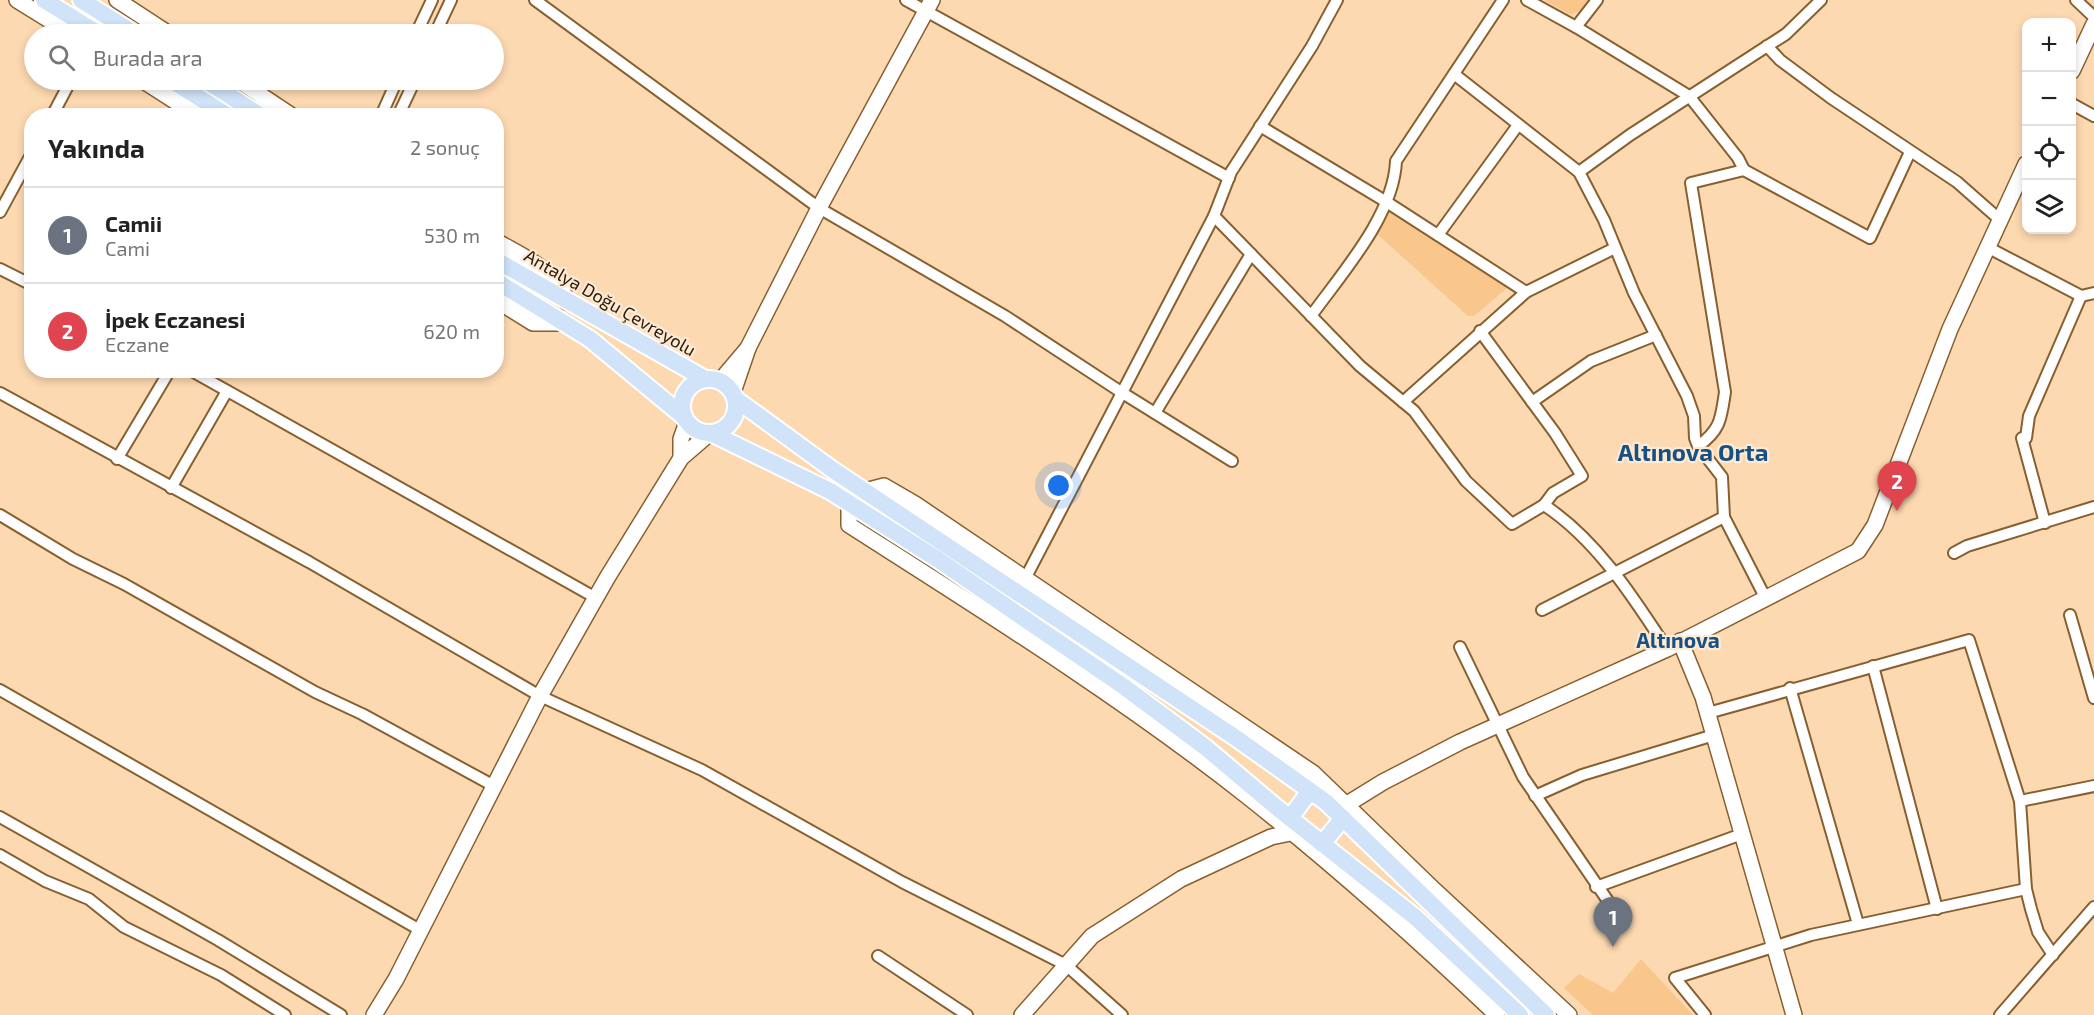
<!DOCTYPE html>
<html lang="tr">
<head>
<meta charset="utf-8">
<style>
	:root { --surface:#fff; --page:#f2f2f2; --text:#222; --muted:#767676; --line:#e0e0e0; --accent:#2a81cf }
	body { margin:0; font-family:"Exo 2",sans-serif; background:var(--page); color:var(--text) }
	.controls { position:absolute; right:18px; top:18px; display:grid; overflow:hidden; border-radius:12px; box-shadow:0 3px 9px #0003 }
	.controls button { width:54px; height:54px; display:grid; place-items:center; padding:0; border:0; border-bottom:2px solid var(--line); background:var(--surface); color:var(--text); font:30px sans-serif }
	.you { position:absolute; left:1059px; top:486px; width:21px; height:21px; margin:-15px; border:4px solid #fff; border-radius:50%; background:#1a73e8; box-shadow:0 0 0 9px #1a73e833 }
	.badge { display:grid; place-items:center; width:39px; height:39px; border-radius:50%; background:var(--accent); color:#fff; font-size:20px; font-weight:700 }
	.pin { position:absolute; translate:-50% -50px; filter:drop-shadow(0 2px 3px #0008) }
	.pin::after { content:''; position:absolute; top:32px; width:21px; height:18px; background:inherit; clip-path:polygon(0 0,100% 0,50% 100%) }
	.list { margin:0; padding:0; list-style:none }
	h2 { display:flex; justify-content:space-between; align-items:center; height:78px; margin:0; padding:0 24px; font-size:26px }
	h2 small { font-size:20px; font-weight:400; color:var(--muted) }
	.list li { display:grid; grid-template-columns:39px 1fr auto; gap:18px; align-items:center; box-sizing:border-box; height:96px; padding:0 24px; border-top:2px solid var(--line) }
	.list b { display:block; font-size:22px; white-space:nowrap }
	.list p { margin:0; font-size:20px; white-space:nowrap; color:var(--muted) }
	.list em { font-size:20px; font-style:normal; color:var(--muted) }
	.icon { flex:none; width:33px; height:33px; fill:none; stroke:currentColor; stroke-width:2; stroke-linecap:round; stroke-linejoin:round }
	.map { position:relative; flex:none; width:2094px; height:1015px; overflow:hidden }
	.search { position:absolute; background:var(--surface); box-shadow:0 3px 9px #0003; left:24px; top:24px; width:480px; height:66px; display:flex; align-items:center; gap:15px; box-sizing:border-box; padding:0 21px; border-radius:33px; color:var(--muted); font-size:22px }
	.panel { position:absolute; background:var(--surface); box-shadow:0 3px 9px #0003; left:24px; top:108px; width:480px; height:270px; border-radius:24px }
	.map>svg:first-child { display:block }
</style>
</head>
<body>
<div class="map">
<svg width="2094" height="1015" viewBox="0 0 2094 1015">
	<rect width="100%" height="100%" fill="#fdd9b1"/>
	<g fill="#f9c68b">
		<polygon points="1544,0 1591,0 1585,8 1571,15"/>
		<polygon points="1388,208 1506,286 1506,289 1474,316 1468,316 1375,232"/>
		<polygon points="1641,959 1693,1015 1593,1015 1564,988 1579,974 1613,993"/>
	</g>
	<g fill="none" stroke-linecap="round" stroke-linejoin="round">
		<g stroke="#886030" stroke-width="14">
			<g id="street">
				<polyline points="535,0 819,208 1005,316 1121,392 1232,461"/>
				<polyline points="906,0 1229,178"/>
				<path d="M1337,0l-25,46 -81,126 -17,44 146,150 54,45 52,70 46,43 32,-19c53,35 89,92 123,144"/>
				<polyline points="1527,0 1576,27 1597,0"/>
				<polyline points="2076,0 2094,17"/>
				<polyline points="1576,27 1689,96 1738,158 1744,170 1870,238 1910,152"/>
				<polyline points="416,34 432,0"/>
				<polyline points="435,34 451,0"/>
				<polyline points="1767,46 1780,60 1831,98 1957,182 1999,219"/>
				<polyline points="1454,74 1579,172 1604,220 1634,293 1687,396 1694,416 1695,438 1698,446 1722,477 1724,517 1765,597"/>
				<polyline points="2072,104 2094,116"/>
				<polyline points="52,116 71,80"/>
				<polyline points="381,116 397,80"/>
				<polyline points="398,116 415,80"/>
				<polyline points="1260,126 1385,201 1526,292"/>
				<polyline points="1579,172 1630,135 1786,34 1821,0"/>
				<polyline points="0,212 32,153"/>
				<polyline points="1438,235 1518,125"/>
				<polyline points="1987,247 2081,296 2094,293"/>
				<polyline points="0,269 32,285"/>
				<path d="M1311,316c31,-43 83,-101 85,-155l107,-161"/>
				<polyline points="1480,331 1555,433 1582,476 1553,493 1544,505"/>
				<polyline points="190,370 596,598"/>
				<polyline points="0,393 309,562 540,696 702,770 902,882 1066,965 1122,1015"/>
				<polyline points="1403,402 1526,292 1615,248"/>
				<polyline points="1532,402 1591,361 1656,335"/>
				<polyline points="1155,413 1251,254"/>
				<polyline points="2022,438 2045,523"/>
				<polyline points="2026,438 2029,416 2081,296"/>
				<path d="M1698,446c23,-16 23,-28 27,-54l-34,-209 53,-13"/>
				<polyline points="117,459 170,370"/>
				<polyline points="171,488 227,391"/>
				<polyline points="0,515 73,559 124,584 315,692 362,714 494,786"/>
				<polyline points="1954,553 1967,546 2094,507"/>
				<polyline points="1026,577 1214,216"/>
				<polyline points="1542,610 1724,517"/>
				<polyline points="2070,615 2094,698"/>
				<polyline points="1460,647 1523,777 1621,920"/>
				<polyline points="1873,666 1937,909"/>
				<polyline points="1790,688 1858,924"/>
				<polyline points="0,690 420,930"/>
				<polyline points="1708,713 1969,640 2020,801 2026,889 2031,909 2038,932 2053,955"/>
				<polyline points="1535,796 1582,775 1714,735"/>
				<polyline points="2020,801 2094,786"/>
				<polyline points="0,817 218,940 341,1015"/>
				<polyline points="0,855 45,881 89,899 124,927 221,975 285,1015"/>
				<polyline points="1596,887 1742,834"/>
				<polyline points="878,956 967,1015"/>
				<polyline points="1705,1015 1675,978 1811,935 2026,889"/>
				<polyline points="2000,1015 2094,907"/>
			</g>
		</g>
		<g stroke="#886030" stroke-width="18">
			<g id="secondary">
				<polyline points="17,0 72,34"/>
				<polyline points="117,0 169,34"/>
				<polyline points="2072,71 2094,24"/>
				<polyline points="142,80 198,116"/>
				<polyline points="238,80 292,116"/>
				<path d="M496,241c26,15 62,30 71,61"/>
				<polyline points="496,300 533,323 564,323"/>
				<polyline points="720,381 748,348"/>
				<polyline points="733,392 748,348 819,208 932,0"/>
				<polyline points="681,458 681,439 687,422"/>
				<polyline points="865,491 884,486 915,504 1313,773 1432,888 1569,1015"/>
				<path d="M849,503v22c133,85 274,173 398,271 87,69 170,143 250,219"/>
				<polyline points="1680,641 1703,697 1794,1015"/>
				<polyline points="1336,811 1383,782 1460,742 1667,649 1858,551 1875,525 1950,329 2026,164"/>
				<polyline points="374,1015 396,979 540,696 607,578 681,458 710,433"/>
				<polyline points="1022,1015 1092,936 1181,879 1271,837 1295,832"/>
			</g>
		</g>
		<g stroke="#fff" stroke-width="20">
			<g id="primary">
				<polyline points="44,0 99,34"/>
				<polyline points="81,0 135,34"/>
				<polyline points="171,80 228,116"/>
				<polyline points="205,80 261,116"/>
				<polyline points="496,260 705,379"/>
				<polyline points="496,281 590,339 683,416"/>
				<circle cx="709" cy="406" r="27"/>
				<polyline points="737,400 833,470 1236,738 1326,802 1546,1015"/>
				<polyline points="713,434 830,491 937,559 1123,686 1205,747 1276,807 1415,917 1520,1015"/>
				<polyline points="1290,818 1310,791"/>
				<polyline points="1322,844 1343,818"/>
			</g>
		</g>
		<use href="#street" stroke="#fff" stroke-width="10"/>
		<use href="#secondary" stroke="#fff" stroke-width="15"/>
		<use href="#primary" stroke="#d0e3f8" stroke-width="16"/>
	</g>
	<g text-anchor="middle" stroke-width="4.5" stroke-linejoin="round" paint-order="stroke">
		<g font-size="18" fill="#2c1c07" stroke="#fcead6">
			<text transform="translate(610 303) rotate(30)" y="6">Antalya Doğu Çevreyolu</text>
		</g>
		<g font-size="21" font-weight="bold" fill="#195082" stroke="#fcead6">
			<text x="1678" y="648">Altınova</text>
		</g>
		<g font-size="24" font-weight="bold" fill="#195082" stroke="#fcead6">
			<text x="1693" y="461">Altınova Orta</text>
		</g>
	</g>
</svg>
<div class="controls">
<button>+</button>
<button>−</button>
<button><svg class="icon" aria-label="locate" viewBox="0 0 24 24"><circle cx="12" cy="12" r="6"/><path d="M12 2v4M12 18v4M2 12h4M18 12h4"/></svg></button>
<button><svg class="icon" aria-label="layers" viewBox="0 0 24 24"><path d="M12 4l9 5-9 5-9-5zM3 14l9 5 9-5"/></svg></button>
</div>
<div class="you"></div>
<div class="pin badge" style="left:1613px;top:947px;background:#6b7280">1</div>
<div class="pin badge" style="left:1897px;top:511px;background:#e0444e">2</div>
<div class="search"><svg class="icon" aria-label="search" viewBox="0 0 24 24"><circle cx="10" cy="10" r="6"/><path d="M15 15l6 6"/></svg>Burada ara</div>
<section class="panel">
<h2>Yakında<small>2 sonuç</small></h2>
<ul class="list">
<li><span class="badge" style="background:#6b7280">1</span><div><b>Camii</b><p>Cami</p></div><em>530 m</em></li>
<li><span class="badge" style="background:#e0444e">2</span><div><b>İpek Eczanesi</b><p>Eczane</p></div><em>620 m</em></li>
</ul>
</section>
</div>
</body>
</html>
